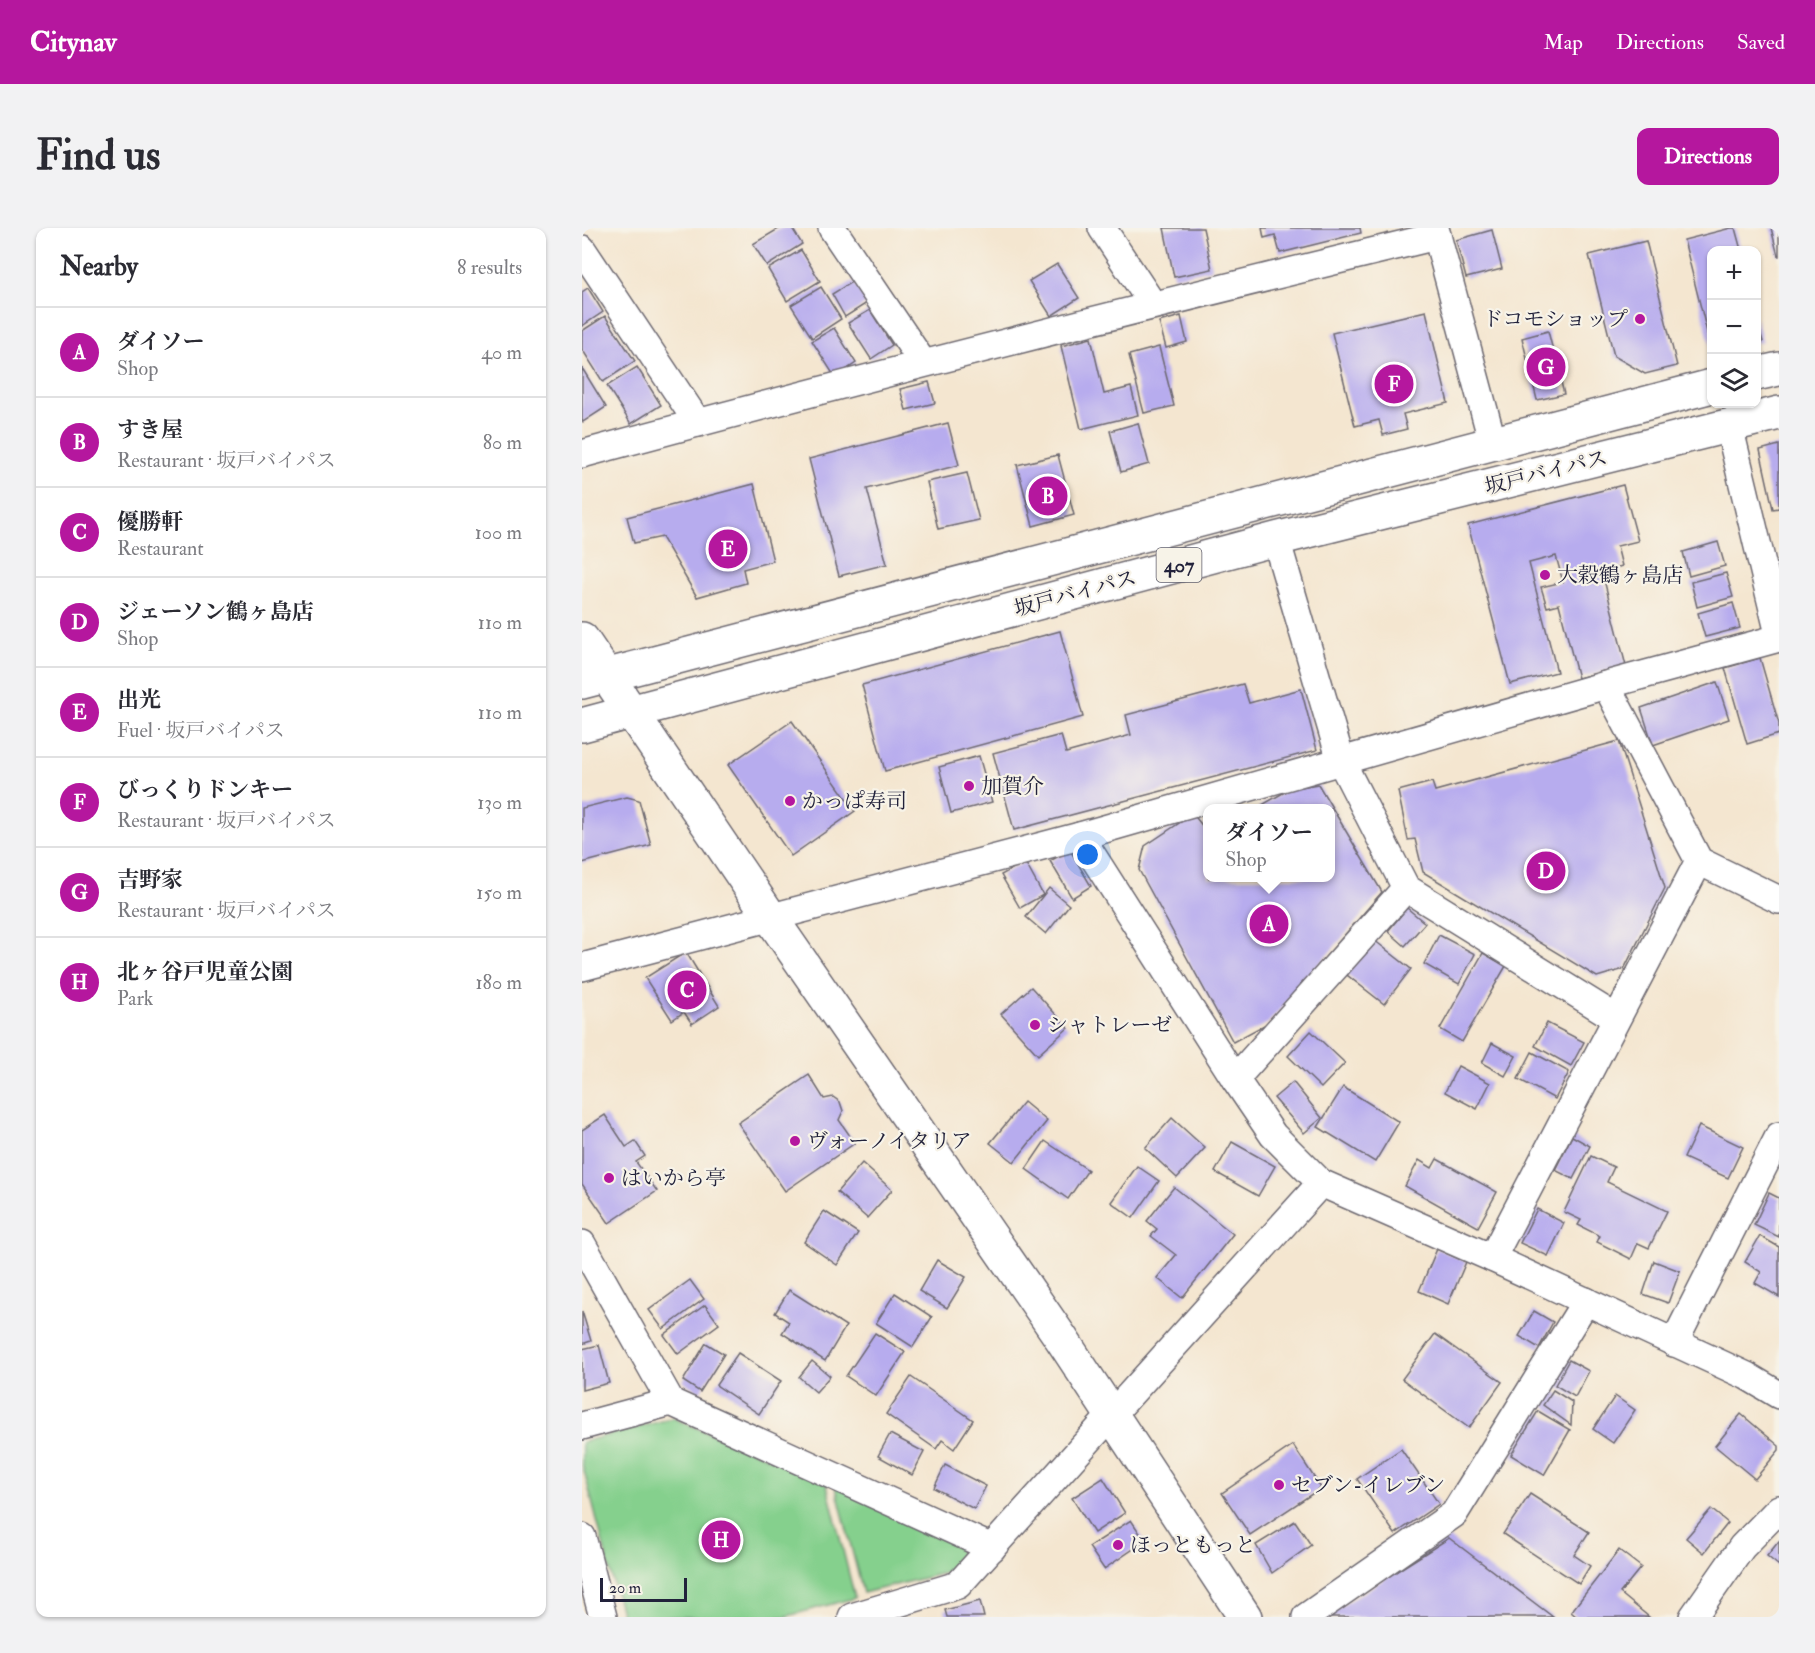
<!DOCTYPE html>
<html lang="en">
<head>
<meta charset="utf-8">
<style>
	:root { --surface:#fff; --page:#f2f2f3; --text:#2b2b33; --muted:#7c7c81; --line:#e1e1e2; --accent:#b5179e }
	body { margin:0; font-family:"IM FELL Double Pica","Noto Serif JP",serif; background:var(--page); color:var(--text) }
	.controls { position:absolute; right:18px; top:18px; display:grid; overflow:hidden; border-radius:12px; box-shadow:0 2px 4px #0004 }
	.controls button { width:54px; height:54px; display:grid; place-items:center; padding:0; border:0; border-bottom:2px solid var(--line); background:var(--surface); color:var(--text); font:30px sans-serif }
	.scale { position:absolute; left:18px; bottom:15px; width:87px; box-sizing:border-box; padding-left:6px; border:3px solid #22223b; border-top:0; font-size:16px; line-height:21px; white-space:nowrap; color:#22223b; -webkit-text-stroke:4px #f7f3e8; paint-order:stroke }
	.you { position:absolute; left:506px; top:627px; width:21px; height:21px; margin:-15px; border:4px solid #fff; border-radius:50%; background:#1a73e8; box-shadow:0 0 0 9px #1a73e833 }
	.badge { display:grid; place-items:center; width:39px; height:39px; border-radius:50%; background:var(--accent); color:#fff; font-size:20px; font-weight:700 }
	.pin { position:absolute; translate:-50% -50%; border:3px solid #fff; box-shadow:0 2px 6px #0006 }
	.popup { position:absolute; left:621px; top:576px; width:132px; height:78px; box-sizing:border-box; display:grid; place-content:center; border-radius:12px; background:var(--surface); filter:drop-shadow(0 2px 4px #0005); font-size:20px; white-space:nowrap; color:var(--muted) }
	.popup b { font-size:22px; color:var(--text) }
	.popup::after { content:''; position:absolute; left:50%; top:100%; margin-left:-12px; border:12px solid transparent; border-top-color:var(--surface) }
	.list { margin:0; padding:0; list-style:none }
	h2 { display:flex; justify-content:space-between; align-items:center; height:78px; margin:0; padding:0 24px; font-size:26px }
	h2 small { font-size:20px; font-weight:400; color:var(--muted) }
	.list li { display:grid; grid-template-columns:39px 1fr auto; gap:18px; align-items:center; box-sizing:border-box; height:90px; padding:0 24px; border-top:2px solid var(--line) }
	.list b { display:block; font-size:22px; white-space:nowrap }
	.list p { margin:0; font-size:20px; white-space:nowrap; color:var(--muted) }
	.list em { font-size:20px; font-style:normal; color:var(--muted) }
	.icon { flex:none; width:33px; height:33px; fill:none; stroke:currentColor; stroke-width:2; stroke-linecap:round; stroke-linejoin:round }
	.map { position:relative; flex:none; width:1197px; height:1389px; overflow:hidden; border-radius:12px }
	header { display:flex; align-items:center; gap:36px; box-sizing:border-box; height:84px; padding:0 30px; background:var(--accent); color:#fff }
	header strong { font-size:28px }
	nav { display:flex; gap:33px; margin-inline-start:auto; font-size:21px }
	.intro { display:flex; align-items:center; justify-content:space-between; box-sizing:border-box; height:144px; padding:0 36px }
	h1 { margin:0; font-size:42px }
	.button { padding:15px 27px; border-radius:12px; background:var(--accent); color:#fff; font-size:21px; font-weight:700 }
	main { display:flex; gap:36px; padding:0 36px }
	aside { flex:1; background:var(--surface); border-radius:12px; box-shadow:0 2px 4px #0004 }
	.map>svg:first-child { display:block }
</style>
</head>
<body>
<header>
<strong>Citynav</strong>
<nav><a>Map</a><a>Directions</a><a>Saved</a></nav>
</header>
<div class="intro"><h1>Find us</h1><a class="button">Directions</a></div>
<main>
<aside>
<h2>Nearby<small>8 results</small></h2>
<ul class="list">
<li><span class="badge">A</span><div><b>ダイソー</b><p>Shop</p></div><em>40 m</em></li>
<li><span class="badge">B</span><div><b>すき屋</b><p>Restaurant · 坂戸バイパス</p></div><em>80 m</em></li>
<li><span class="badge">C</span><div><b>優勝軒</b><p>Restaurant</p></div><em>100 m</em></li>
<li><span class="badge">D</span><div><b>ジェーソン鶴ヶ島店</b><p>Shop</p></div><em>110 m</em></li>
<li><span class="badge">E</span><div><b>出光</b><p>Fuel · 坂戸バイパス</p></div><em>110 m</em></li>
<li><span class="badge">F</span><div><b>びっくりドンキー</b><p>Restaurant · 坂戸バイパス</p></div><em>130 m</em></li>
<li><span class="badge">G</span><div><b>吉野家</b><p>Restaurant · 坂戸バイパス</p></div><em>150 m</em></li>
<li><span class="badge">H</span><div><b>北ヶ谷戸児童公園</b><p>Park</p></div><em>180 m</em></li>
</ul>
</aside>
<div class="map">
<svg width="1197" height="1389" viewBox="0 0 1197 1389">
	<rect width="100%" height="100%" fill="#f7f3e8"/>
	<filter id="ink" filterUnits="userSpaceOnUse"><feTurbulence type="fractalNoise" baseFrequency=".0167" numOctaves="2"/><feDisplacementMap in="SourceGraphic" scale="12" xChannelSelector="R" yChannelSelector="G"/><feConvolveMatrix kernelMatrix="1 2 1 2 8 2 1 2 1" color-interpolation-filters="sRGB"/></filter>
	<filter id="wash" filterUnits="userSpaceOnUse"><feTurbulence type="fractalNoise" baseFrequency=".008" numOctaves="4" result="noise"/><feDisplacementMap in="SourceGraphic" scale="24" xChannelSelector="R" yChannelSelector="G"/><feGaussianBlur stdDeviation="1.35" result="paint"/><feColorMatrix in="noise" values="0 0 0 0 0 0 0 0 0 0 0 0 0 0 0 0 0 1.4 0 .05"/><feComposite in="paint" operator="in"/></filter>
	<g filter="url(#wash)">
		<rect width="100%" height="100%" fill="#f4e6d0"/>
		<g fill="#85d08d" stroke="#547964" stroke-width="1.5">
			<polygon points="91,1190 244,1254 273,1370 202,1389 40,1389 0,1235 0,1214"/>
			<polygon points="253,1256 376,1316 379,1328 366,1344 281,1365"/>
		</g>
		<g id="blocks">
			<g fill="#b7acee">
				<polygon points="198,0 210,0 220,16 185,38 171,16"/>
				<polygon points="582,0 621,0 630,41 592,49"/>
				<polygon points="680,0 778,0 779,5 698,25 693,7 682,10"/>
				<polygon points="1149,0 1153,0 1159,22 1130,22 1129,120 1102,12"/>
				<polygon points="1189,0 1197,0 1197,28 1196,28"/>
				<polygon points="910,2 920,41 884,50 874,12"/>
				<polygon points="1064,13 1095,138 1063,146 1032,128 1007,27"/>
				<polygon points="219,22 238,53 205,73 186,41"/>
				<polygon points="475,36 497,70 469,88 447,53"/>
				<polygon points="271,53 285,75 263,89 250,66"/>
				<polygon points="239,59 259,91 230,110 209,77"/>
				<polygon points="6,60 21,84 0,98 0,64"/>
				<polygon points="288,82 310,117 289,131 266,95"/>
				<polygon points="844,83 866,175 821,186 825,201 801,207 797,192 773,198 750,105"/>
				<polygon points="23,88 53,133 21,154 0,121 0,103"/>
				<polygon points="599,88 605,114 584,120 577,94"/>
				<polygon points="1174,90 1181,114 1174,115"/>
				<polygon points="252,100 274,135 253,149 230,113"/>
				<polygon points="966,103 982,166 955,172 940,110"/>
				<polygon points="509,110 522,166 549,159 556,187 499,201 479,118"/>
				<polygon points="577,119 592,178 562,185 547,127"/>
				<polygon points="55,139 79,177 49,196 25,158"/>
				<polygon points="0,140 24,179 1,194 0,192"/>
				<polygon points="347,154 353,175 324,182 318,161"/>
				<polygon points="366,195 377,237 285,261 305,336 257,348 227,231"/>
				<polygon points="556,195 567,236 539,244 528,203"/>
				<polygon points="1197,217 1197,280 1191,281 1178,222"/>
				<polygon points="476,227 492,287 451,298 435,237"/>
				<polygon points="385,245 397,292 356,301 345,254"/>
				<polygon points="172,256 191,333 161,341 164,355 115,369 80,309 52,315 45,289"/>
				<polygon points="1041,257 1056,313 1035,318 1040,338 1020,344 1044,438 996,450 977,376 965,379 959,359 981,354 974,328 947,335 975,444 928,456 886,297"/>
				<polygon points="1136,314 1143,338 1107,348 1101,324"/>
				<polygon points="1144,345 1151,369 1115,379 1109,354"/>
				<polygon points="1151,375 1158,400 1123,409 1116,385"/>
				<polygon points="478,403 501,489 303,543 280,457"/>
				<polygon points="1178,430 1197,496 1197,506 1165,516 1143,440"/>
				<polygon points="1135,454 1147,491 1071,517 1059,480"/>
				<polygon points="661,456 667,475 719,461 735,522 432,602 411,525 479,507 484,525 549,507 544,487"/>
				<polygon points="210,493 273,583 209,628 146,537"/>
				<polygon points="1037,513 1083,660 1042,741 1015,749 841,644 833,611 826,612 816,563 850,554 853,563"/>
				<polygon points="397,528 410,574 369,585 357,539"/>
				<polygon points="736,556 800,664 686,795 651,814 557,642 563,618 611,586 626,605 626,650 748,650 748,580 675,580 708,561"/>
				<polygon points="45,569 57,572 69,617 0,635 0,580"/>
				<polygon points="488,622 509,658 490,670 468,633"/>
				<polygon points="443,634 461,667 438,680 419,647"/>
				<polygon points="467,660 487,677 464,706 444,689"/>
				<polygon points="825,680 843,695 823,718 806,703"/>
				<polygon points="857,707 893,726 877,756 842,736"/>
				<polygon points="792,712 829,741 802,776 765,747"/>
				<polygon points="104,724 137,778 110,796 102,784 90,792 63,750"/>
				<polygon points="901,725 924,738 880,814 858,801"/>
				<polygon points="449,759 486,800 456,827 419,786"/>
				<polygon points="965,795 1002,814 989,838 953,818"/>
				<polygon points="729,803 763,835 739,860 706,828"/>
				<polygon points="910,815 934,828 923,848 900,835"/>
				<polygon points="950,824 987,844 973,871 936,851"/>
				<polygon points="876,838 908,855 895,881 863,864"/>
				<polygon points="227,847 242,871 251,869 258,874 261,883 257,892 273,915 203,963 156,895"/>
				<polygon points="711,854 740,890 722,905 692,870"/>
				<polygon points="761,859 817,894 793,934 736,899"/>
				<polygon points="442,874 465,893 432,934 408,915"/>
				<polygon points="23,887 44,919 53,913 63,928 54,934 75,963 27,995 0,956 0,902"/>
				<polygon points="590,890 623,920 595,950 563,920"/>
				<polygon points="1117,898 1161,919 1146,950 1102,930"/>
				<polygon points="990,908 1008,918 991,951 973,942"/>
				<polygon points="463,913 506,942 486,971 444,941"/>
				<polygon points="650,914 693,938 676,968 633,944"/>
				<polygon points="1009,928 1032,939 1025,954 1085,983 1067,1020 1056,1015 1049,1031 1015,1014 1018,1008 996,997 999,992 982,984"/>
				<polygon points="855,931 915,964 896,999 823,958 837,932 850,940"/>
				<polygon points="280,935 310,962 285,990 255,964"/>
				<polygon points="555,938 577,953 551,990 529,974"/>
				<polygon points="592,959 651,1006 600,1070 575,1050 594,1027 569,1008 575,1001 565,993"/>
				<polygon points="1187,965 1197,970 1197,1009 1172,997"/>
				<polygon points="955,981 982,995 966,1028 938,1015"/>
				<polygon points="242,983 276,1005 255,1037 222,1014"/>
				<polygon points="1178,1008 1197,1019 1197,1069 1173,1055 1179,1044 1163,1034"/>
				<polygon points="855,1021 884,1034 866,1076 837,1063"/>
				<polygon points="355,1032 384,1049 365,1080 337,1063"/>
				<polygon points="1072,1033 1098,1043 1086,1075 1061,1066"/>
				<polygon points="108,1052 122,1071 81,1101 67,1082"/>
				<polygon points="207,1062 264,1098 243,1133 200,1105 207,1094 193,1085"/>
				<polygon points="313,1065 350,1089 331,1119 294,1095"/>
				<polygon points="123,1077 137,1096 96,1126 82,1107"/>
				<polygon points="0,1083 9,1113 0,1116"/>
				<polygon points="952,1083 971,1094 957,1120 937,1108"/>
				<polygon points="293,1105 323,1124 294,1168 264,1148"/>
				<polygon points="853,1106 920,1154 887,1200 820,1151"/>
				<polygon points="124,1115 142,1126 118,1164 101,1153"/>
				<polygon points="17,1117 27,1155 0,1162 0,1121"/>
				<polygon points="156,1125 199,1153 177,1186 134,1157"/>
				<polygon points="987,1132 1007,1143 993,1169 973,1157"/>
				<polygon points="230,1133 248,1148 234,1164 217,1149"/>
				<polygon points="329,1149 391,1192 372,1221 360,1212 354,1221 304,1186"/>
				<polygon points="971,1162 990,1174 989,1197 961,1177"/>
				<polygon points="1033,1168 1053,1182 1031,1215 1011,1201"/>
				<polygon points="956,1183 988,1202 962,1247 929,1227"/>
				<polygon points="1159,1186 1197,1218 1197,1222 1173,1251 1133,1218"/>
				<polygon points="308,1206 342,1224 330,1247 296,1228"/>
				<polygon points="711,1217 739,1260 668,1307 640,1265"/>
				<polygon points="819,1221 857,1276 813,1306 775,1251"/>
				<polygon points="363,1237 404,1258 392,1281 352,1260"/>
				<polygon points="521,1250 543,1285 512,1305 490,1270"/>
				<polygon points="948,1266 1007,1304 992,1327 1008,1338 997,1356 921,1306"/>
				<polygon points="1129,1281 1146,1295 1122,1325 1104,1310"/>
				<polygon points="549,1292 563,1313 522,1341 507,1319"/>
				<polygon points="713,1293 729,1317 690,1345 674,1317"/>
				<polygon points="867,1310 971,1389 743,1389"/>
				<polygon points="1197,1313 1197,1338 1185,1328"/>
				<polygon points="1037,1322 1059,1339 1038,1365 1067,1389 995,1389 989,1384"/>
				<polygon points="398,1373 402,1389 365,1389 363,1382"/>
			</g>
		</g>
	</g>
	<g filter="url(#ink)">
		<use href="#blocks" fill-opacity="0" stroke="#6c676f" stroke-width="1.5"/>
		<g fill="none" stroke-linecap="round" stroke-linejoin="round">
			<g stroke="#6c676f" stroke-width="30">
				<g id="minor">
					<polyline points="250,0 341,135"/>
					<polyline points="520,0 571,77"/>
					<polyline points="853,0 911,216"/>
					<polyline points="0,21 116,195"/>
					<polyline points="1147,198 1197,406"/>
					<path d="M0,226c284,-77 569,-149 855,-218"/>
					<polyline points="694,311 759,533 824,660 1034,790"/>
					<polyline points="1024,457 1117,633 1197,672"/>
					<polyline points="498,608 653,851 691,907 739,955 910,1030 1165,1148 1197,1167"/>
					<polyline points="0,739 498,608 1024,457 1197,410"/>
					<polyline points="653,851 824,660"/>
					<polyline points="0,1016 89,1174 410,1320"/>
					<polyline points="910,1030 1117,633"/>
					<polyline points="1092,1115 1197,908"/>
					<polyline points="0,1198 89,1174"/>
					<polyline points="0,1309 21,1389"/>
					<polyline points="270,1389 376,1357 739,955"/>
					<polyline points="724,1389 872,1286 1004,1073"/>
					<polyline points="1111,1389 1160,1319 1197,1281"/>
				</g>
			</g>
			<g stroke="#6c676f" stroke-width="36">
				<polyline id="tertiary" points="0,411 189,690 479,1110 663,1389"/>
			</g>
			<g stroke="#6c676f" stroke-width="36">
				<g id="trunk">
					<polyline points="1174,146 1197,141"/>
					<polyline points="0,454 1130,158"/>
					<polyline points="0,497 694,311 1197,185"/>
				</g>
			</g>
			<use href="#minor" stroke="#fff" stroke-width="27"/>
			<use href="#tertiary" stroke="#fff" stroke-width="33"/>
			<use href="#trunk" stroke="#fff" stroke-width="33"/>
		</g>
	</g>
	<g fill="#b5179e" stroke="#f7f3e8" stroke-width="2">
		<circle cx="1058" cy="91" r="6"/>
		<circle cx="963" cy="347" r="6"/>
		<circle cx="387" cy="558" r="6"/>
		<circle cx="208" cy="573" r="6"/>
		<circle cx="453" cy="797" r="6"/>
		<circle cx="213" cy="913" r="6"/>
		<circle cx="27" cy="950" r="6"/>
		<circle cx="697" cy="1257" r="6"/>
		<circle cx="536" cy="1317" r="6"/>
	</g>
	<g text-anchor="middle" stroke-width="4.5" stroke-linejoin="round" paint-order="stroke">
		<rect fill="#f7f3e8" stroke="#62616f" stroke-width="1.5" x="574.5" y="320" width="45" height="34" rx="4.5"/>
		<g font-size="20" font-weight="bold" fill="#22223b">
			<text x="597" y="344">407</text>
		</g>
		<g font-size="21" fill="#22223b" stroke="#f7f3e8" text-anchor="start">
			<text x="1046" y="98" text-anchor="end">ドコモショップ</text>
			<text x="975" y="354">大穀鶴ヶ島店</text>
			<text x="399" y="565">加賀介</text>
			<text x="220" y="580">かっぱ寿司</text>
			<text x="465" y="804">シャトレーゼ</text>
			<text x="225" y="920">ヴォーノイタリア</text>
			<text x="39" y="957">はいから亭</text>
			<text x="709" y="1264">セブン-イレブン</text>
			<text x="548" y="1324">ほっともっと</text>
		</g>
		<g font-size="21" fill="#22223b" stroke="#f7f3e8">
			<text transform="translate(964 244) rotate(-14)" y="7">坂戸バイパス</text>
			<text transform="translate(493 365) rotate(-15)" y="7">坂戸バイパス</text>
		</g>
	</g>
</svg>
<div class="controls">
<button>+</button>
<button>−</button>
<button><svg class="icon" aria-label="layers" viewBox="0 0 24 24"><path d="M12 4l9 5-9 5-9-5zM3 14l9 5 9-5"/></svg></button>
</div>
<div class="scale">20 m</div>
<div class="you"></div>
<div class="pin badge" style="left:687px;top:696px">A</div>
<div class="popup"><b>ダイソー</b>Shop</div>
<div class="pin badge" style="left:466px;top:268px">B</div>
<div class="pin badge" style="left:105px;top:762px">C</div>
<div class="pin badge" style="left:964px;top:643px">D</div>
<div class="pin badge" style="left:146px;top:321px">E</div>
<div class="pin badge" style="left:812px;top:156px">F</div>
<div class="pin badge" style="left:964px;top:139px">G</div>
<div class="pin badge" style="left:139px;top:1312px">H</div>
</div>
</main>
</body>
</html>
